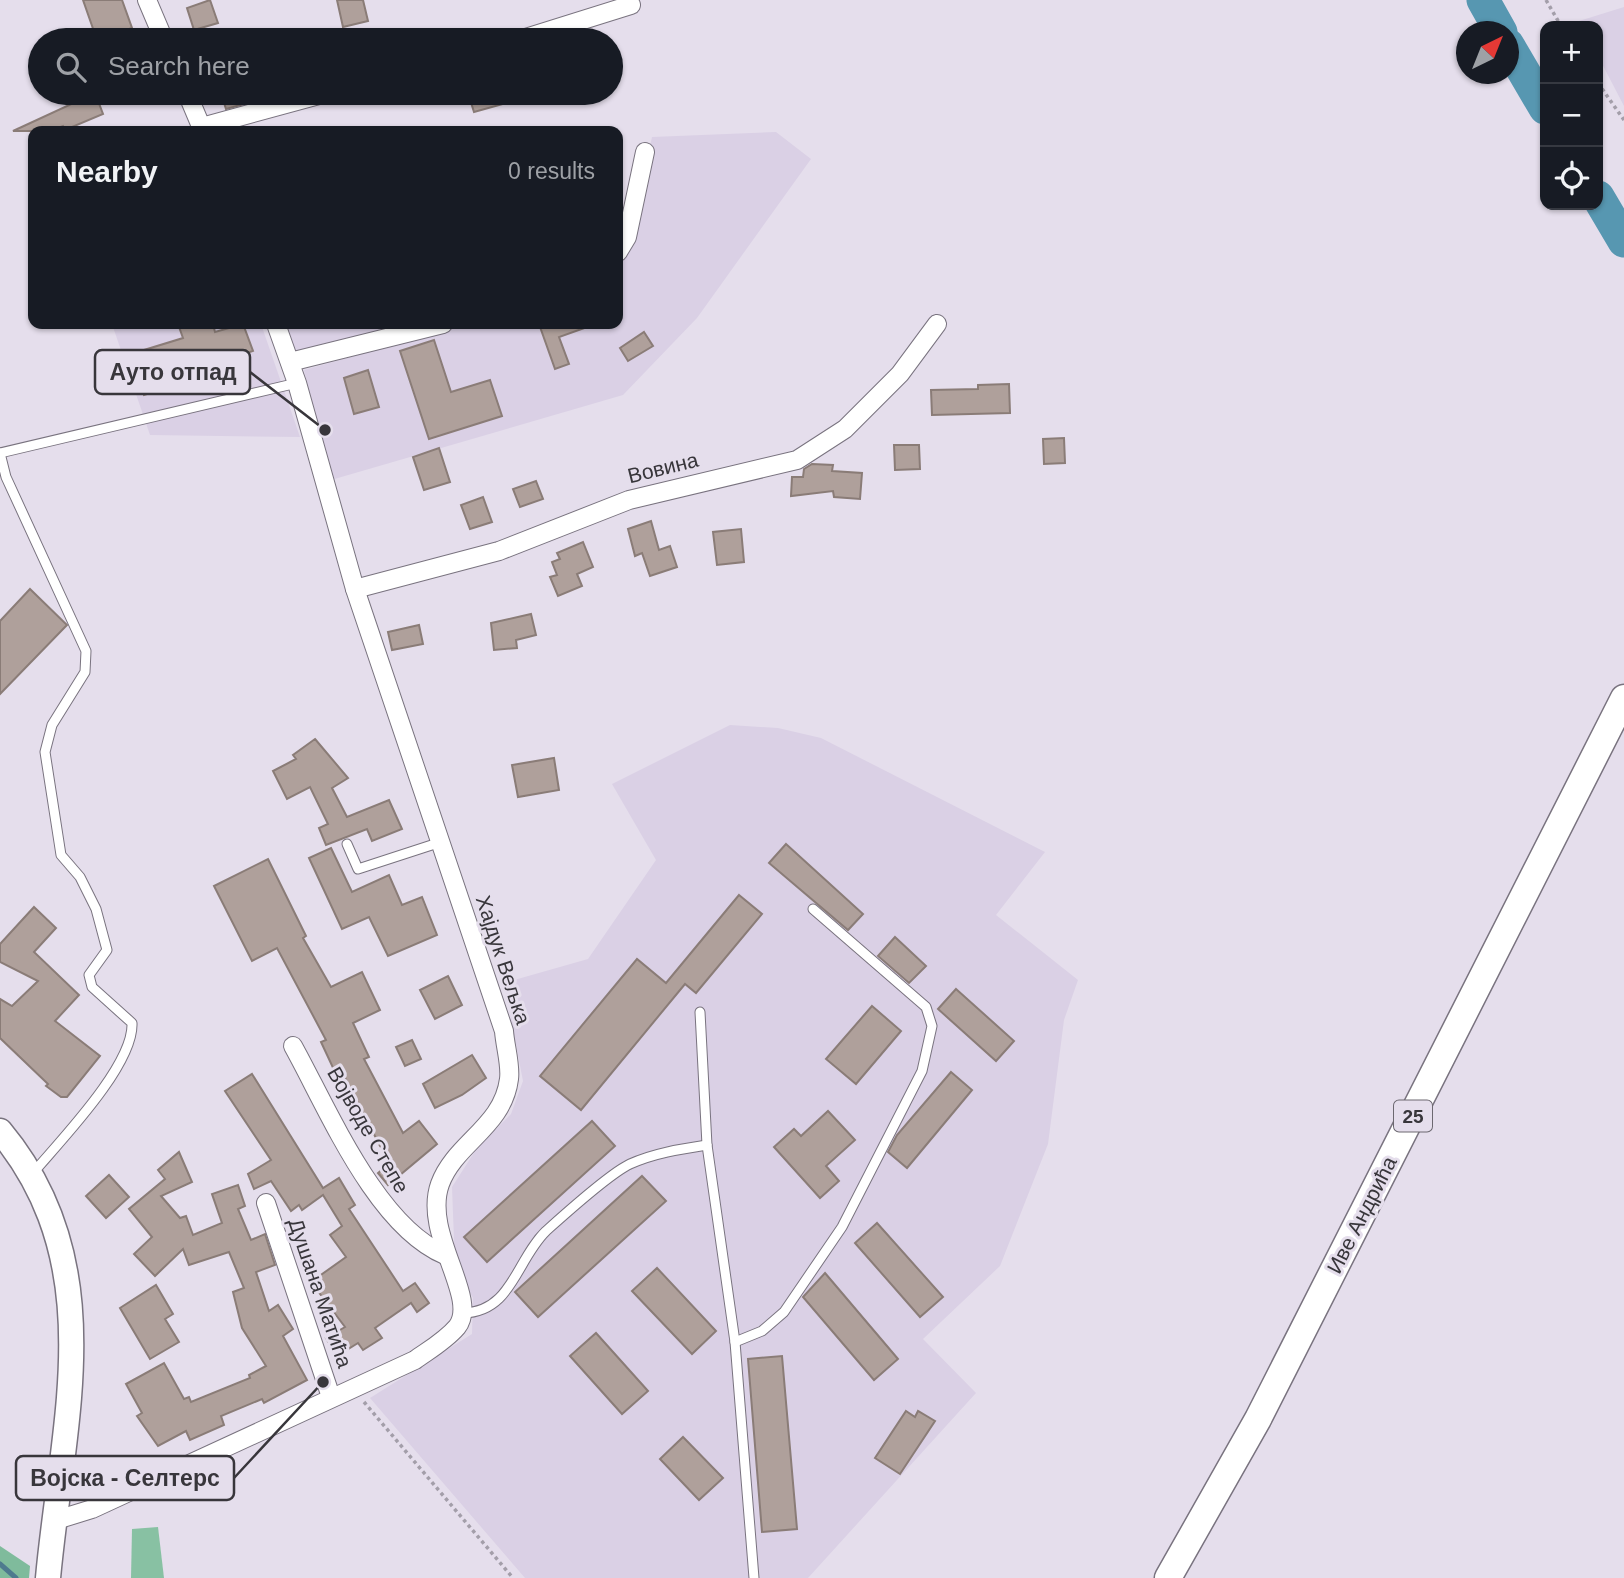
<!DOCTYPE html>
<html lang="en">
<head>
<meta charset="utf-8">
<style>
	:root { --surface:#171b24; --page:#242831; --text:#f1f3f6; --muted:#9ea1a6; --line:#363941 }
	body { margin:0; font-family:Arial,sans-serif; background:var(--page); color:var(--text) }
	.controls { position:absolute; right:21px; top:21px; display:grid; overflow:hidden; border-radius:14px; box-shadow:0 2px 5px #0004 }
	.controls button { width:63px; height:63px; display:grid; place-items:center; padding:0; border:0; border-bottom:2px solid var(--line); background:var(--surface); color:var(--text); font:35px sans-serif }
	.compass { position:absolute; left:1456px; top:21px; width:63px; height:63px; border-radius:50%; background:var(--surface); box-shadow:0 2px 5px #0004; rotate:43deg }
	.list { margin:0; padding:0; list-style:none }
	h2 { display:flex; justify-content:space-between; align-items:center; height:91px; margin:0; padding:0 28px; font-size:30px }
	h2 small { font-size:23px; font-weight:400; color:var(--muted) }
	.icon { flex:none; width:38px; height:38px; fill:none; stroke:currentColor; stroke-width:2; stroke-linecap:round; stroke-linejoin:round }
	.map { position:relative; flex:none; width:1624px; height:1578px; overflow:hidden }
	.search { position:absolute; background:var(--surface); box-shadow:0 2px 5px #0004; left:28px; top:28px; width:595px; height:77px; display:flex; align-items:center; gap:18px; box-sizing:border-box; padding:0 24px; border-radius:38px; color:var(--muted); font-size:26px }
	.panel { position:absolute; background:var(--surface); box-shadow:0 2px 5px #0004; left:28px; top:126px; width:595px; height:203px; border-radius:14px }
	.map>svg:first-child { display:block }
</style>
</head>
<body>
<div class="map">
<svg width="1624" height="1578" viewBox="0 0 1624 1578">
	<rect width="100%" height="100%" fill="#e5deec"/>
	<g fill="#dad0e5">
		<polygon points="1624,7 1624,106 1598,56 1598,26 1582,26 1579,21"/>
		<polygon points="776,132 811,159 697,318 623,395 331,480 304,370 470,324 618,324 618,263 632,233 652,137"/>
		<polygon points="112,324 261,324 300,437 150,435"/>
		<polygon points="283,324 396,324 398,333 294,355"/>
		<polygon points="730,725 778,728 821,738 1045,852 996,915 1078,980 1064,1020 1048,1144 1000,1266 923,1339 976,1393 808,1578 525,1578 370,1398 472,1334 473,1298 455,1266 452,1187 477,1148 511,1114 523,1081 504,983 588,959 656,860 612,784"/>
	</g>
	<polygon fill="#88c1a3" points="158,1527 164,1578 131,1578 132,1529"/>
	<polygon fill="#7fbb9c" points="0,1546 30,1566 29,1578 0,1578"/>
	<g fill="none" stroke-linecap="round" stroke-linejoin="round">
		<polyline stroke="#4e7a8e" stroke-width="5" points="0,1564 16,1578"/>
		<g stroke="#5797b1" stroke-width="33">
			<polyline points="1483,0 1501,32"/>
			<polyline points="1508,45 1545,108"/>
			<polyline points="1598,197 1624,241"/>
		</g>
	</g>
	<g fill="#afa09b" stroke="#8a7c77" stroke-width="2">
		<polygon points="83,0 122,0 132,28 97,40"/>
		<polygon points="210,0 218,23 194,30 187,8"/>
		<polygon points="337,0 363,0 368,21 343,27"/>
		<polygon points="95,93 103,114 65,130 63,126 50,131 13,131"/>
		<polygon points="221,93 253,93 255,101 226,109"/>
		<polygon points="468,93 528,93 528,97 474,112"/>
		<polygon points="178,324 213,324 215,332 243,324 253,351 238,356 240,363 217,371 212,355 180,366 185,382 144,395 131,354 183,338"/>
		<polygon points="539,324 590,324 590,326 559,337 569,364 555,369"/>
		<polygon points="644,332 653,346 628,361 620,348"/>
		<polygon points="434,340 451,392 490,380 502,416 429,439 400,351"/>
		<polygon points="368,370 379,407 354,414 344,378"/>
		<polygon points="1009,384 1010,413 932,415 931,390 978,389 978,385"/>
		<polygon points="1064,438 1065,463 1044,464 1043,439"/>
		<polygon points="894,445 919,445 920,469 895,470"/>
		<polygon points="439,448 450,482 424,490 413,457"/>
		<polygon points="812,464 833,465 832,471 862,473 860,499 834,497 833,491 791,496 792,477 803,477 804,469"/>
		<polygon points="536,481 543,499 520,507 513,489"/>
		<polygon points="483,497 492,522 470,529 461,505"/>
		<polygon points="651,521 659,550 670,546 677,567 650,576 642,553 635,556 628,529"/>
		<polygon points="741,529 744,562 717,565 713,532"/>
		<polygon points="583,542 593,567 577,574 582,586 558,596 550,577 557,575 552,562 560,559 557,553"/>
		<polygon points="30,589 67,625 0,694 0,621"/>
		<polygon points="531,614 536,635 516,640 517,648 494,650 491,623"/>
		<polygon points="419,625 423,644 392,650 388,632"/>
		<polygon points="315,739 348,778 332,788 347,817 389,800 402,829 372,841 367,829 326,845 319,828 328,824 310,787 287,799 273,771 296,759 293,755"/>
		<polygon points="554,758 559,790 518,797 512,765"/>
		<polygon points="786,844 863,914 848,930 769,863"/>
		<polygon points="331,848 352,892 389,875 402,905 422,897 437,935 388,956 369,917 342,929 309,858"/>
		<polygon points="268,859 306,936 303,938 331,987 362,972 380,1010 353,1023 369,1057 364,1059 403,1133 419,1121 437,1144 388,1185 378,1173 392,1161 380,1146 341,1070 335,1072 321,1042 326,1040 277,948 252,961 214,886"/>
		<polygon points="739,895 762,914 696,993 685,984 581,1110 540,1076 637,959 666,983"/>
		<polygon points="34,907 56,928 34,952 79,995 55,1021 100,1056 67,1097 61,1097 46,1086 48,1084 0,1038 0,999 12,1006 38,981 0,962 0,944"/>
		<polygon points="895,937 926,966 909,983 878,956"/>
		<polygon points="448,976 462,1005 435,1019 420,990"/>
		<polygon points="956,989 1014,1041 996,1061 938,1009"/>
		<polygon points="872,1006 901,1031 856,1084 826,1059"/>
		<polygon points="412,1040 421,1059 405,1066 396,1047"/>
		<polygon points="472,1055 486,1078 462,1095 435,1108 423,1084"/>
		<polygon points="951,1072 972,1090 907,1168 888,1152 897,1135"/>
		<polygon points="252,1074 323,1188 339,1178 355,1205 349,1209 403,1291 415,1283 429,1303 417,1312 411,1303 375,1328 382,1338 363,1350 358,1343 337,1356 326,1338 345,1327 311,1282 346,1257 330,1235 342,1226 323,1195 302,1210 299,1205 291,1211 271,1181 254,1189 248,1174 271,1160 225,1091"/>
		<polygon points="828,1111 855,1140 826,1166 839,1181 820,1198 774,1147 794,1129 801,1136"/>
		<polygon points="592,1121 615,1146 487,1262 464,1237"/>
		<polygon points="179,1152 192,1182 161,1196 180,1218 186,1216 193,1235 222,1223 212,1194 238,1185 245,1206 238,1209 251,1240 265,1234 275,1265 256,1272 269,1311 278,1305 293,1329 283,1336 307,1380 264,1403 262,1399 221,1416 224,1425 190,1440 186,1431 158,1446 137,1416 142,1413 126,1384 164,1363 184,1399 189,1397 191,1402 250,1378 249,1375 266,1366 242,1328 233,1292 244,1288 229,1252 189,1265 183,1249 155,1276 134,1254 152,1237 129,1209 165,1179 158,1170"/>
		<polygon points="109,1175 129,1197 106,1218 86,1196"/>
		<polygon points="642,1176 666,1201 538,1317 515,1292"/>
		<polygon points="877,1223 943,1297 920,1317 855,1243"/>
		<polygon points="657,1268 716,1331 692,1354 632,1291"/>
		<polygon points="825,1273 898,1359 874,1380 803,1297"/>
		<polygon points="156,1285 173,1314 165,1319 179,1342 150,1359 120,1308"/>
		<polygon points="596,1333 648,1391 622,1414 570,1356"/>
		<polygon points="782,1356 797,1529 762,1532 748,1359"/>
		<polygon points="906,1411 915,1417 918,1411 935,1421 900,1474 875,1458"/>
		<polygon points="683,1437 723,1478 699,1500 660,1459"/>
	</g>
	<g fill="none" stroke-linecap="round" stroke-linejoin="round">
		<g stroke="#79737f" stroke-width="11">
			<g id="service">
				<path d="M0,453l6,24 80,174 -1,21 -33,53 -7,27 16,103 19,22 16,32 11,41 -18,25 3,12 40,36c2,42 -72,118 -99,150"/>
				<polyline points="0,453 297,383"/>
				<polyline points="347,844 358,869 441,842"/>
				<polyline points="700,1012 707,1145 735,1342 754,1578"/>
				<path d="M463,1313c49,-1 53,-53 83,-82 19,-17 63,-57 84,-67 24,-11 51,-15 77,-19"/>
				<polyline points="735,1342 762,1331 784,1312 842,1227 922,1071 932,1026 926,1007 813,909"/>
			</g>
		</g>
		<g stroke="#79737f" stroke-width="20">
			<g id="minor">
				<polyline points="147,0 164,40"/>
				<polyline points="519,40 631,5"/>
				<polyline points="187,93 203,131"/>
				<polyline points="202,127 326,93"/>
				<polyline points="618,252 627,237 645,152"/>
				<polyline points="290,362 443,324"/>
				<polyline points="355,589 499,551 629,500 797,460 845,429 900,374 937,324"/>
				<path d="M293,1046c35,63 83,180 152,209"/>
				<polyline points="266,1203 331,1397"/>
				<path d="M53,1521l39,-12 323,-149c14,-10 30,-19 42,-33 23,-29 -35,-93 -17,-143 15,-41 63,-57 69,-105 2,-14 -4,-33 -5,-48l-149,-442 -58,-206 -21,-59"/>
			</g>
		</g>
		<g stroke="#79737f" stroke-width="27">
			<path id="secondary" d="M0,1131c112,134 62,292 48,447"/>
		</g>
		<g stroke="#79737f" stroke-width="29">
			<polyline id="primary" points="1168,1578 1258,1419 1624,698"/>
		</g>
		<g stroke="#a39ea9" stroke-width="3.5" stroke-dasharray="3.5 3.5" stroke-linecap="butt">
			<polyline points="1546,0 1561,26"/>
			<polyline points="1598,83 1624,120"/>
			<polyline points="364,1402 513,1578"/>
		</g>
		<use href="#service" stroke="#fff" stroke-width="9"/>
		<use href="#minor" stroke="#fff" stroke-width="18"/>
		<use href="#secondary" stroke="#fff" stroke-width="24"/>
		<use href="#primary" stroke="#fff" stroke-width="26"/>
	</g>
	<g text-anchor="middle" stroke-width="6" stroke-linejoin="round" paint-order="stroke">
		<rect fill="#e5deec" stroke="#6c6870" stroke-width="2" x="1394" y="1100.5" width="38" height="31" rx="5"/>
		<g font-size="19" font-weight="bold" fill="#38363b">
			<text x="1413" y="1123">25</text>
		</g>
		<g font-size="21" fill="#38363b" stroke="#e5deec">
			<text transform="translate(663 468) rotate(-14)" y="7">Вовина</text>
			<text transform="translate(503 960) rotate(72)" y="7">Хајдук Вељка</text>
			<text transform="translate(368 1130) rotate(60)" y="7">Војводе Степе</text>
			<text transform="translate(1362 1215) rotate(-63)" y="7">Иве Андрића</text>
			<text transform="translate(320 1293) rotate(71)" y="7">Душана Матића</text>
		</g>
	</g>
	<path fill="none" stroke="#38363b" stroke-width="2.5" d="M325 430L250 372M323 1382L234 1478"/>
	<g fill="#38363b" stroke="#e5deec" stroke-width="2.5">
		<circle cx="325" cy="430" r="7"/>
		<circle cx="323" cy="1382" r="7"/>
	</g>
	<g fill="#e5deec" stroke="#38363b" stroke-width="2.5">
		<rect x="95" y="350" width="155" height="44" rx="7"/>
		<rect x="16" y="1456" width="218" height="44" rx="7"/>
	</g>
	<g font-size="23" text-anchor="middle" font-weight="bold" fill="#38363b">
		<text x="173" y="380">Ауто отпад</text>
		<text x="125" y="1486">Војска - Селтерс</text>
	</g>
</svg>
<div class="controls">
<button>+</button>
<button>−</button>
<button><svg class="icon" aria-label="locate" viewBox="0 0 24 24"><circle cx="12" cy="12" r="6"/><path d="M12 2v4M12 18v4M2 12h4M18 12h4"/></svg></button>
</div>
<svg class="compass" viewBox="-18 -18 36 36"><path d="M0-13l5 13h-10z" fill="#e53935"/><path d="M0 13l5-13h-10z" fill="#9ea1a6"/></svg>
<div class="search"><svg class="icon" aria-label="search" viewBox="0 0 24 24"><circle cx="10" cy="10" r="6"/><path d="M15 15l6 6"/></svg>Search here</div>
<section class="panel">
<h2>Nearby<small>0 results</small></h2>
<ul class="list">
</ul>
</section>
</div>
</body>
</html>
